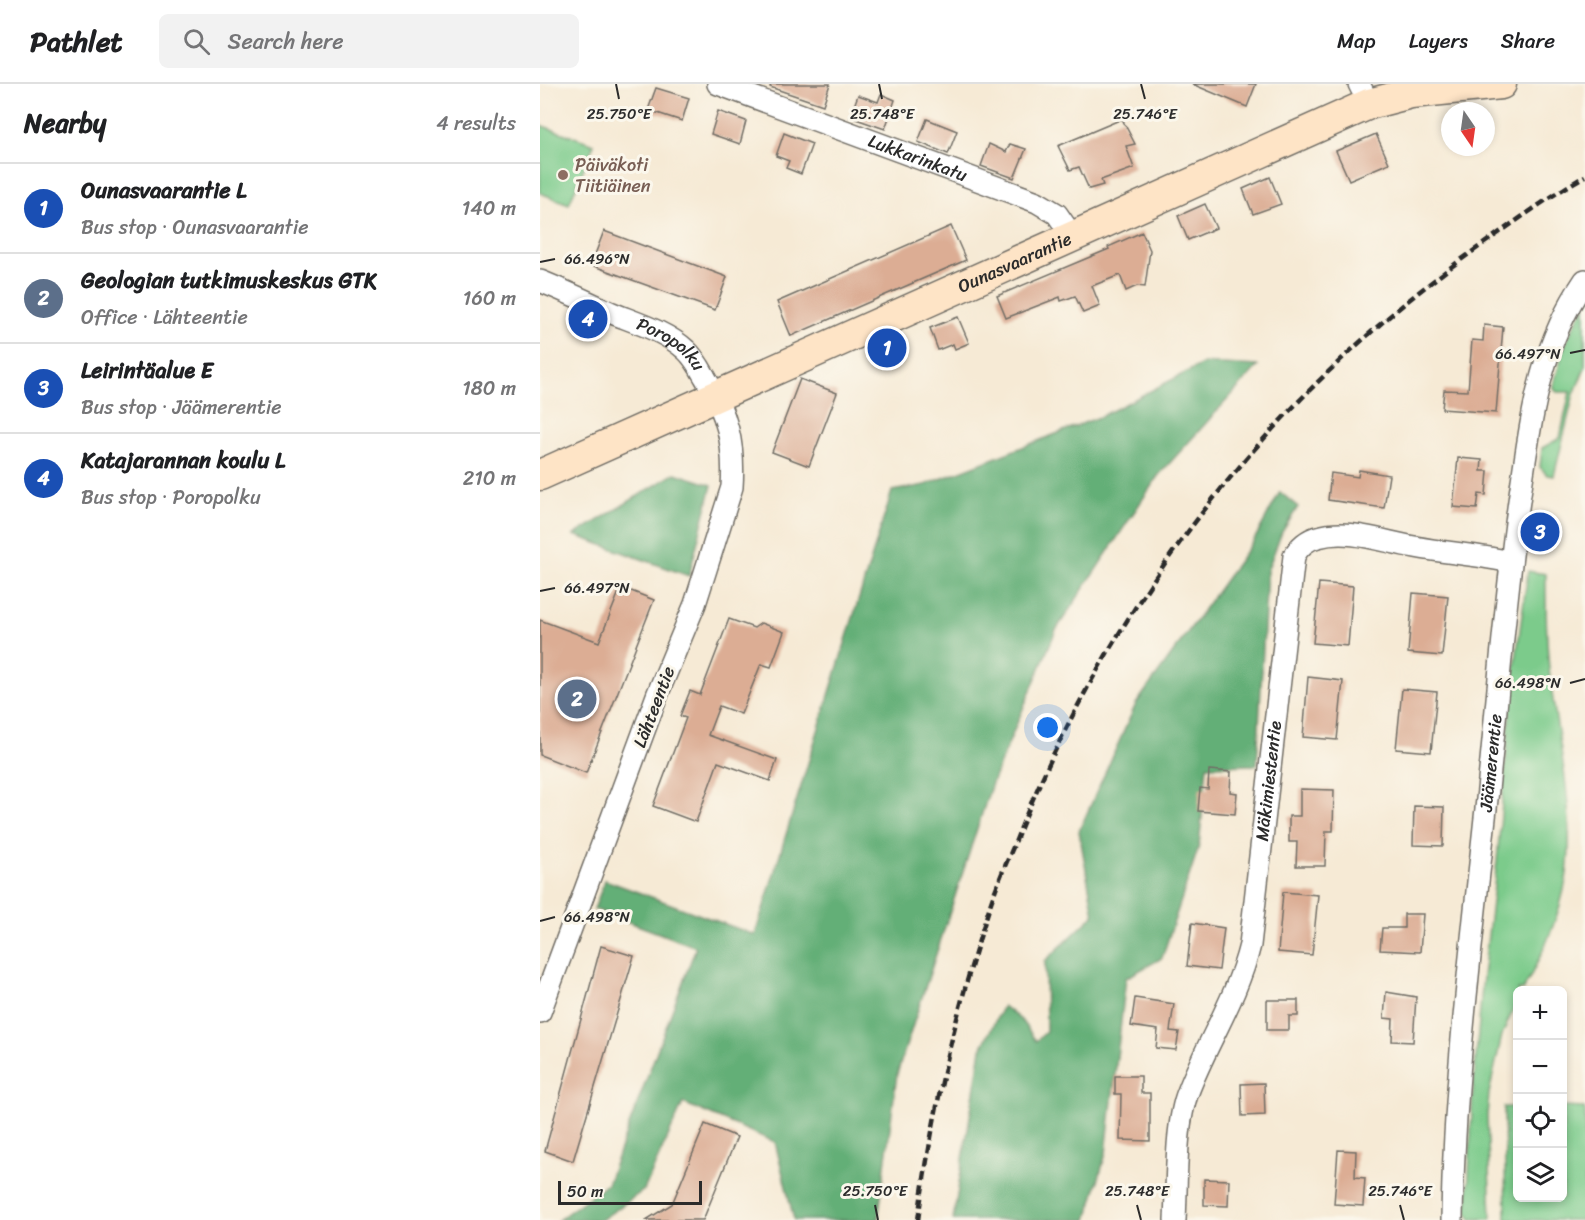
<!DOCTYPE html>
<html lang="en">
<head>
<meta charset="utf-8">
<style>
	:root { --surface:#fff; --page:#f2f2f2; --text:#202124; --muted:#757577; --line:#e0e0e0; --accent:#c8321e }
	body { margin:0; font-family:Sriracha,sans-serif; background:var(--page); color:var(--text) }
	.controls { position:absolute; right:18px; bottom:18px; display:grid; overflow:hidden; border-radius:9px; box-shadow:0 3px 9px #0003 }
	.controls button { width:54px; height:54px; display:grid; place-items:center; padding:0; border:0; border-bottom:2px solid var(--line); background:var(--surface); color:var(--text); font:30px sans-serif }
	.compass { position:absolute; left:901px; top:18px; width:54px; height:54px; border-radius:50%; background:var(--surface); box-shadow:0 3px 9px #0003; rotate:167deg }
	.scale { position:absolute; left:18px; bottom:15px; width:144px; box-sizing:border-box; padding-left:6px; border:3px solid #2b2b2b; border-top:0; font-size:16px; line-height:21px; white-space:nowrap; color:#2b2b2b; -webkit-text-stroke:4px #fbf7ec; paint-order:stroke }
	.you { position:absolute; left:508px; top:644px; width:21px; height:21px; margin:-15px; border:4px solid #fff; border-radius:50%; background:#1a73e8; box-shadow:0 0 0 9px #1a73e833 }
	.badge { display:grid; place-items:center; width:39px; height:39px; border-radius:50%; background:var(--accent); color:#fff; font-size:20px; font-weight:700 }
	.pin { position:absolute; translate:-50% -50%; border:3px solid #fff; box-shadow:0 2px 6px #0006 }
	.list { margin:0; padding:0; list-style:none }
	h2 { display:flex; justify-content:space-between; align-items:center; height:78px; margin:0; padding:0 24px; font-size:26px }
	h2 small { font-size:20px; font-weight:400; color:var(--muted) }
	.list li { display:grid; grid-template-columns:39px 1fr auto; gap:18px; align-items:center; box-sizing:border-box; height:90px; padding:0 24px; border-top:2px solid var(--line) }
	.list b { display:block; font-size:22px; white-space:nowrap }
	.list p { margin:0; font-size:20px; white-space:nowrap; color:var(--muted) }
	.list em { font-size:20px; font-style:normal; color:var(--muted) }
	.icon { flex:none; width:33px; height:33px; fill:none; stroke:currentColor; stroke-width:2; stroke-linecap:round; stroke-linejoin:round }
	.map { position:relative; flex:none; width:1045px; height:1136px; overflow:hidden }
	header { display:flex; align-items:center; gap:36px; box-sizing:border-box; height:84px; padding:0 30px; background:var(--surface); border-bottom:2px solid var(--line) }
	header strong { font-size:28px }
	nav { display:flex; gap:33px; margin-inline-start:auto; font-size:21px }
	.search { width:420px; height:54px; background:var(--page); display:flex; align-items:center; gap:15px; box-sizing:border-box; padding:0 21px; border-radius:9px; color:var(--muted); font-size:22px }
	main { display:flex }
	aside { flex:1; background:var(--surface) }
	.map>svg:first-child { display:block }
</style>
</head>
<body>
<header>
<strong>Pathlet</strong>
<div class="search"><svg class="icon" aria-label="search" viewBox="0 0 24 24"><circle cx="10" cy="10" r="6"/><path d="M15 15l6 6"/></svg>Search here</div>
<nav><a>Map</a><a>Layers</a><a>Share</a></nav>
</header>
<main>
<aside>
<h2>Nearby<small>4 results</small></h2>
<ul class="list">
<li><span class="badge" style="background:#1a4fb4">1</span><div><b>Ounasvaarantie L</b><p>Bus stop · Ounasvaarantie</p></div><em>140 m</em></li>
<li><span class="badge" style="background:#5c6f8a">2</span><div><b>Geologian tutkimuskeskus GTK</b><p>Office · Lähteentie</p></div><em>160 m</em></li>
<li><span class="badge" style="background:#1a4fb4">3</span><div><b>Leirintäalue E</b><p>Bus stop · Jäämerentie</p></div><em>180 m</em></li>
<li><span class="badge" style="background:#1a4fb4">4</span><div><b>Katajarannan koulu L</b><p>Bus stop · Poropolku</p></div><em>210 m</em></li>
</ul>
</aside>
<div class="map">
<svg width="1045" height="1136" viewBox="0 0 1045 1136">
	<rect width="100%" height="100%" fill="#fbf7ec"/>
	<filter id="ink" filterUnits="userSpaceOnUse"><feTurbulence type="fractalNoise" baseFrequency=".0167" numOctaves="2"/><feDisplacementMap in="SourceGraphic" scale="12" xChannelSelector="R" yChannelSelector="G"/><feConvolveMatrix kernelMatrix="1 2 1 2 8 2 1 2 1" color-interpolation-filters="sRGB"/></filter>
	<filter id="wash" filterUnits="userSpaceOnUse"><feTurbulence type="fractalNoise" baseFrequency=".008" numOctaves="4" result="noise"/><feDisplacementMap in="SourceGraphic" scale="24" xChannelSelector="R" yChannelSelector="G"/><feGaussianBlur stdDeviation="1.35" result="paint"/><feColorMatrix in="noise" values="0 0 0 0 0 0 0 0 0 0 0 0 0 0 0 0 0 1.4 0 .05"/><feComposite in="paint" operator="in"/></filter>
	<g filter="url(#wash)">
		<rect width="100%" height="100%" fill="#f6ead5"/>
		<g fill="#7bcb8b" stroke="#537b5b" stroke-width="1.5">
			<polygon points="0,41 54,60 29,120 0,109"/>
			<polygon points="1045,221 1045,283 1033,313 1014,392 1007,391 1000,383 1002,364 1020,354 1030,308 1017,308 1014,305 1014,299 1026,257"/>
			<path d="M988,487l18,3c0,40 0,80 6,119 9,61 24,125 14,187 -7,39 -24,76 -43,110h-5l-1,11 -15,34 -13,58 -2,23 4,103h-20l-4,-6 6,-123 10,-114 14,-115 15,-173z"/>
			<polygon points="964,1023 977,1023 978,1114 1023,1114 1023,1023 1045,1024 1045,1136 966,1136"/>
		</g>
		<g fill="#64af77" stroke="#486d51" stroke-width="1.5">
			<polygon points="664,279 718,282 618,392 516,546 452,699 357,990 338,1136 254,1136 235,1058 143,1019 104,1106 61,1136 18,1136 67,1100 156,863 54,825 65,796 215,851 352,407 385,401 562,332"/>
			<polygon points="135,389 172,401 149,492 34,451"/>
			<polygon points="740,408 758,423 742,448 727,487 717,681 667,682 659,762 622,874 586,894 566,1069 547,1136 413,1136 441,965 463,922 481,936 496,957 506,948 505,877 554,831 539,747 596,620 714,456"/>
		</g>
		<g id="blocks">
			<g fill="#dcad94">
				<polygon points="231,0 290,0 283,21 230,3"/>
				<polygon points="652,0 716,0 707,23"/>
				<polygon points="116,4 149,14 142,37 108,26"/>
				<polygon points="341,10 355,16 345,45 310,33 318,11 338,18"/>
				<polygon points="178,27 206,37 200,60 171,50"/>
				<polygon points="387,35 417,47 408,70 378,58"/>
				<polygon points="582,35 595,60 586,62 594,84 561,96 563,101 549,105 539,83 530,86 518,62"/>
				<polygon points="244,49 272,60 261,90 246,84 249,77 236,72"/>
				<polygon points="836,50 849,79 809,96 796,67"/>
				<polygon points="449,60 466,68 470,60 486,65 474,94 441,82"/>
				<polygon points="730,93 741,120 713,130 703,105"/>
				<polygon points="665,120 676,144 648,156 638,132"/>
				<polygon points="411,142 426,176 251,252 237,218"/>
				<polygon points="64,147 187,193 175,226 51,181"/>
				<polygon points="602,148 610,166 605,203 597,202 586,207 580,191 552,202 560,222 543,229 535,212 521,217 520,213 466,234 457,212 569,165 568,163"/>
				<polygon points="418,233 429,259 415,265 413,260 398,266 390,244"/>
				<polygon points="944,241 963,243 956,329 902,325 904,306 928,307 932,256 943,257"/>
				<polygon points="260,295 297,309 269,382 232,368"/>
				<polygon points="918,374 942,376 941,387 948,387 946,411 939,410 937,425 913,423"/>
				<polygon points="819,386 849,391 844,424 788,416 791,389 818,393"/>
				<polygon points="779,499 813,502 808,562 773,559"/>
				<polygon points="81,503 114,516 46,689 0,671 0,536 59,558"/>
				<polygon points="873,509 908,512 902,572 868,569"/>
				<polygon points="189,535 214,544 221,539 244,548 231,583 221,580 201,630 179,622 168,651 237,676 230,697 178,678 156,738 113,722 146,634 140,632 150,607 160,611"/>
				<polygon points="768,593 803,597 797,656 763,653"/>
				<polygon points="862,605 897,608 891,668 856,665"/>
				<polygon points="669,686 691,688 690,708 697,709 695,730 658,727 660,704 668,705"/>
				<polygon points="760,705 794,706 793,747 786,747 785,782 756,782 757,758 749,758 749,732 760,732"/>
				<polygon points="874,722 904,723 903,762 873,761"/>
				<polygon points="743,808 778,811 772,871 738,868"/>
				<polygon points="864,830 883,830 880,868 840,866 842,844 864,844"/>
				<polygon points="652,839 684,844 679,886 647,882"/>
				<polygon points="61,862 94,872 33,1077 5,1067"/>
				<polygon points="846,908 876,913 873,958 852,957 853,935 844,934"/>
				<polygon points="595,914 634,920 630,947 639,948 636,966 616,964 618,946 591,942"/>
				<polygon points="727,916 758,916 758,932 749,932 749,946 727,946"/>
				<polygon points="575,992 601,992 601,1009 610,1009 610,1057 580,1056 581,1010 575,1010"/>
				<polygon points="724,999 725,1031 702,1032 701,1000"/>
				<polygon points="165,1040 197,1053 163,1136 106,1136 132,1120"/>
				<polygon points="798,1066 816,1067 815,1093 825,1094 823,1122 794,1120"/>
				<polygon points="664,1095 689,1096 688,1122 664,1121"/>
			</g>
		</g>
	</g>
	<g filter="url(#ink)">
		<use href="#blocks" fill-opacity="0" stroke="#726e66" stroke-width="1.5"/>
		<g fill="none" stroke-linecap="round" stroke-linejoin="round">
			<g stroke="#726e66" stroke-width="24">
				<g id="street">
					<path id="s1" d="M178,0l319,118 20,12 16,23"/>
					<polyline points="819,0 829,20"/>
					<path id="s2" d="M0,197c25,10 48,21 72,32 25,10 55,19 74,37 8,7 14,18 19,27 22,37 30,66 27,110l-37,117 -37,89 -118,319"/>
					<path id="s3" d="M635,1136c2,-35 0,-96 13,-128 19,-50 49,-94 62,-147l44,-389c5,-9 14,-17 24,-19 31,-9 66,5 97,10 32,6 64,8 96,15"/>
					<path id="s4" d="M912,1136c2,-147 22,-294 37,-440 10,-95 17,-191 31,-286 12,-79 19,-146 65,-214"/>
				</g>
			</g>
			<g stroke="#726e66" stroke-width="33">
				<g id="secondary">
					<path id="s5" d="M0,391l829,-371 42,-11 90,-9"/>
				</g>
			</g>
			<use href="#street" stroke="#fff" stroke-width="21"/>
			<use href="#secondary" stroke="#fee4c6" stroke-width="30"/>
			<path stroke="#2b2b2b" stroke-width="4.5" stroke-dasharray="9 4.5" stroke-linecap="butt" d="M378,1136c14,-105 37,-207 70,-308 7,-24 18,-48 28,-72 94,-238 257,-449 467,-596 33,-23 67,-48 102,-68"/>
		</g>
	</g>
	<path fill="none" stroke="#2b2b2b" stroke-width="2" d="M76,0l3,15M339,0l3,15M601,0l4,15M0,178l15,-3M1030,269l15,-3M0,507l15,-3M1030,599l15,-4M0,837l15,-4M335,1121l3,15M597,1121l4,15M860,1121l4,15"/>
	<circle fill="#8d6e63" stroke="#fbf7ec" stroke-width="2" cx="23" cy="91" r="6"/>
	<g text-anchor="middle" stroke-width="6" stroke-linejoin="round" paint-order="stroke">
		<g font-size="18" fill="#2b2b2b" stroke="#fbf7ec">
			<text dy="6" stroke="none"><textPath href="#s1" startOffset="213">Lukkarinkatu</textPath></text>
			<text dy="6" stroke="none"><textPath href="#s5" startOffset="520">Ounasvaarantie</textPath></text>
			<text dy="6" stroke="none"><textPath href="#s2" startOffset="146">Poropolku</textPath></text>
			<text transform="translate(114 623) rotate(-69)" y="6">Lähteentie</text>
			<text dy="6" stroke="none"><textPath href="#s4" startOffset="459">Jäämerentie</textPath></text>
			<text dy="6" stroke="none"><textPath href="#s3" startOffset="454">Mäkimiestentie</textPath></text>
		</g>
		<g font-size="18" fill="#785e54" stroke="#fbf7ec" text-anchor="start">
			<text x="35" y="87">Päiväkoti<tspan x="35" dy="21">Tiitiäinen</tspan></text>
		</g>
	</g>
	<g font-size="15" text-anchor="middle" fill="#2b2b2b" stroke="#fbf7ec" stroke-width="6" stroke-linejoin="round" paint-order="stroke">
		<text x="79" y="35">25.750°E</text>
		<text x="342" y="35">25.748°E</text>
		<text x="605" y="35">25.746°E</text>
		<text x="57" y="180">66.496°N</text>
		<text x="988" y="275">66.497°N</text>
		<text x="57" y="509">66.497°N</text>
		<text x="988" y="604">66.498°N</text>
		<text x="57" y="838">66.498°N</text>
		<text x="335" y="1112">25.750°E</text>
		<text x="597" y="1112">25.748°E</text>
		<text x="860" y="1112">25.746°E</text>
	</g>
</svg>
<div class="controls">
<button>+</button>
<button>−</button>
<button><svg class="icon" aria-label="locate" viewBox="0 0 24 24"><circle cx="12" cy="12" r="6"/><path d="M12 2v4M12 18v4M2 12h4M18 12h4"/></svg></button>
<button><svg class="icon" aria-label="layers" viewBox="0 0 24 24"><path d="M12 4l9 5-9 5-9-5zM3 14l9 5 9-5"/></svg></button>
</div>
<svg class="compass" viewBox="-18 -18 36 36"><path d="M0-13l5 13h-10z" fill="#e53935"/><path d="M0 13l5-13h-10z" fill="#757577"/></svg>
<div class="scale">50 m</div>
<div class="you"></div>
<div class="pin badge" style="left:347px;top:264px;background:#1a4fb4">1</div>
<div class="pin badge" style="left:37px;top:615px;background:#5c6f8a">2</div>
<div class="pin badge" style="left:1000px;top:448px;background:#1a4fb4">3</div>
<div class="pin badge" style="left:48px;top:235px;background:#1a4fb4">4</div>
</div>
</main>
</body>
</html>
